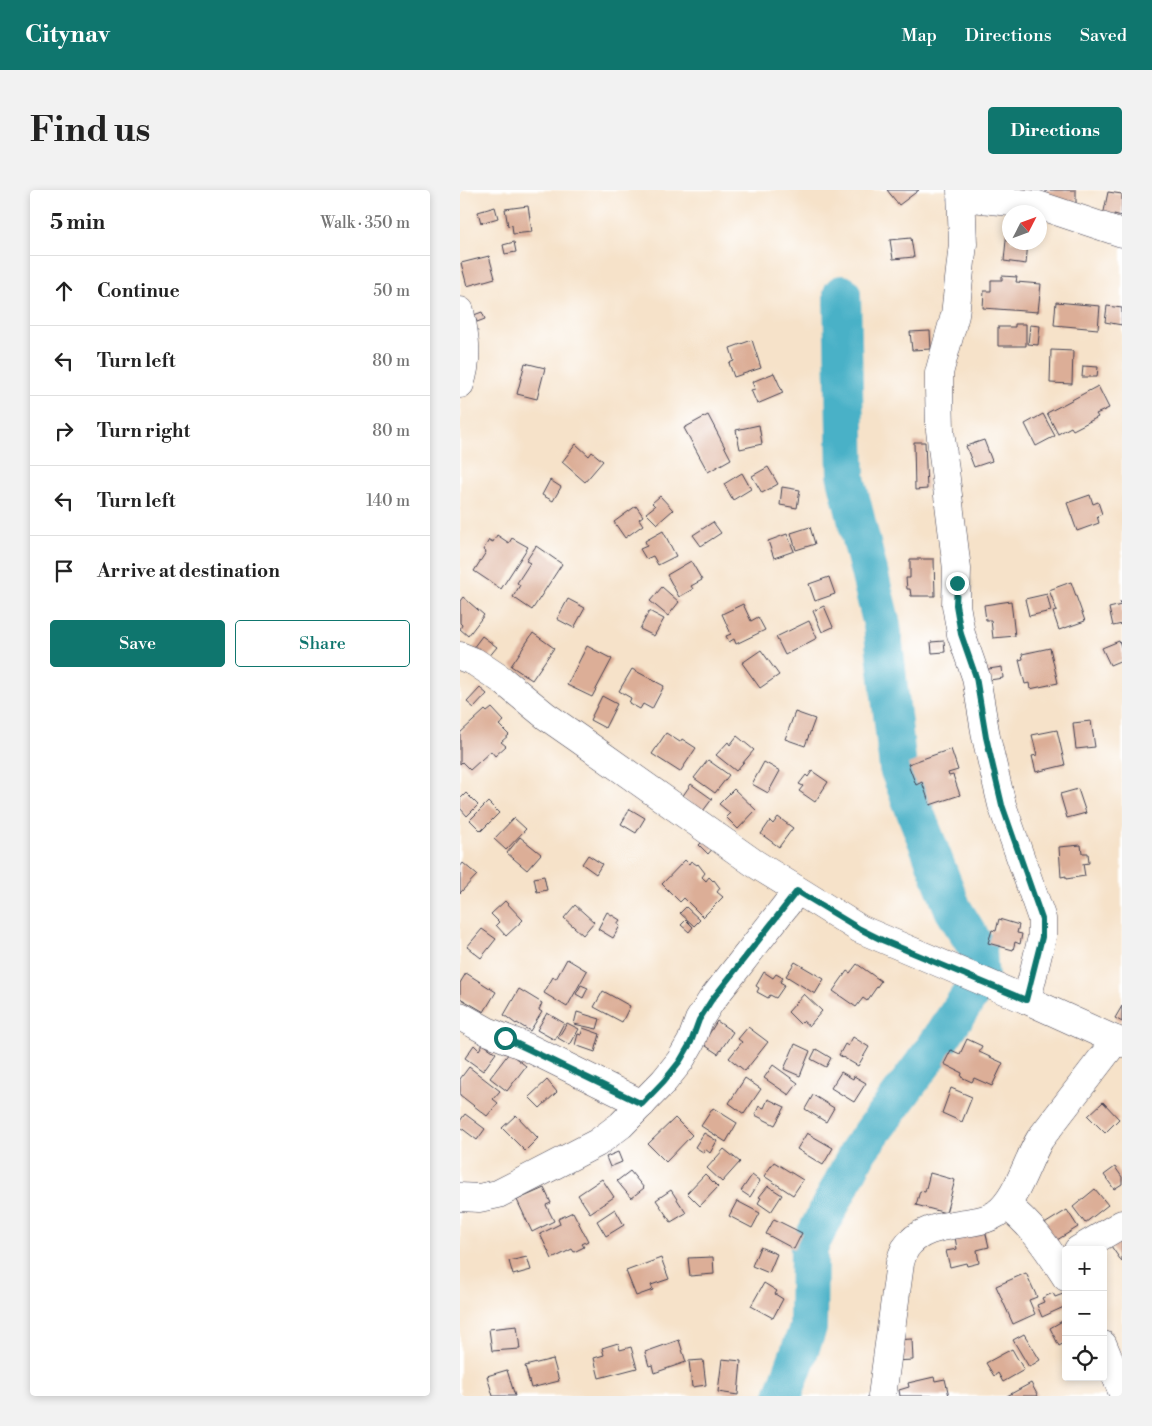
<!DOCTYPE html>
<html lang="en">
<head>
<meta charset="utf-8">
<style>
	:root { --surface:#fff; --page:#f2f2f2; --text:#222; --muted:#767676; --line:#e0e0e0; --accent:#0f766e }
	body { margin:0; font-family:"Libre Bodoni",serif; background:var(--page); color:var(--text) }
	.controls { position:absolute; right:15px; bottom:15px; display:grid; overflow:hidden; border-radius:5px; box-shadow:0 2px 8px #0003 }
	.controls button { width:45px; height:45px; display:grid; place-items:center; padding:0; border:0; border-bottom:1px solid var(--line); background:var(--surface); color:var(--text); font:25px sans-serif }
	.compass { position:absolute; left:542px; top:15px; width:45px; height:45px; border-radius:50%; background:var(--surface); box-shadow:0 2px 8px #0003; rotate:48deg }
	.stop { position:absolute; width:15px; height:15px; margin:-11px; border:4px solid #0f766e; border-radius:50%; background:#fff }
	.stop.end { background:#0f766e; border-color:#fff; box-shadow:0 1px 5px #0008 }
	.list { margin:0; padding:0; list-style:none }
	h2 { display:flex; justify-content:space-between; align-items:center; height:65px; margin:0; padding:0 20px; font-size:21px }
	h2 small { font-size:16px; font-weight:400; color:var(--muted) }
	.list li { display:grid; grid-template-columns:32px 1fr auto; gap:15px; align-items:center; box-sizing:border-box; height:70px; padding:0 20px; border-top:1px solid var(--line) }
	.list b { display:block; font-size:19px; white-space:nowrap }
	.list em { font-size:16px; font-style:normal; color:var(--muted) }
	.actions { display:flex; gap:10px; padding:15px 20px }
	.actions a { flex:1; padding:11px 0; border:1px solid var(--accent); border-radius:5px; text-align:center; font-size:18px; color:var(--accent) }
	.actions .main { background:var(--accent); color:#fff }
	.icon { flex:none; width:28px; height:28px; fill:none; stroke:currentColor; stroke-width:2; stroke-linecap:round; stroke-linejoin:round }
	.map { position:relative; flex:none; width:662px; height:1206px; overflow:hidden; border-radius:5px }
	header { display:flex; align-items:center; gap:30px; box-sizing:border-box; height:70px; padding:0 25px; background:var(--accent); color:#fff }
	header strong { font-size:24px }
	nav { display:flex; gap:28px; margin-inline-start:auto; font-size:18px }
	.intro { display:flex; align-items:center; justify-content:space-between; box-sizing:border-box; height:120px; padding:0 30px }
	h1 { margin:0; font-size:35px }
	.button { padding:12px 22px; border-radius:5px; background:var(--accent); color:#fff; font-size:18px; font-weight:700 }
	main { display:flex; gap:30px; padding:0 30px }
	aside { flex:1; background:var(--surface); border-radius:5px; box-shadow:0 2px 8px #0003 }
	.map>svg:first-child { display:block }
</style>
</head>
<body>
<header>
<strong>Citynav</strong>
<nav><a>Map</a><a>Directions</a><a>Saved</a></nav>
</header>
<div class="intro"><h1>Find us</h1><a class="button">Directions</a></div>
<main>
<aside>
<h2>5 min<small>Walk · 350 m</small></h2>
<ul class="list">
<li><svg class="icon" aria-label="ahead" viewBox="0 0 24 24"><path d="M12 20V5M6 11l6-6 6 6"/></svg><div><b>Continue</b></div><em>50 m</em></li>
<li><svg class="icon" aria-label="left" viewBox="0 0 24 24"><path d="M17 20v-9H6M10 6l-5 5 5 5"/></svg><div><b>Turn left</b></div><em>80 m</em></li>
<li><svg class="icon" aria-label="right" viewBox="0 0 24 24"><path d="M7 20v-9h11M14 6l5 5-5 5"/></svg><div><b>Turn right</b></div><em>80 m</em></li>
<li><svg class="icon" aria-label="left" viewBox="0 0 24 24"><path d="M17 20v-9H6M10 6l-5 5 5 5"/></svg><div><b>Turn left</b></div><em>140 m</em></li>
<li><svg class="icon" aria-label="arrive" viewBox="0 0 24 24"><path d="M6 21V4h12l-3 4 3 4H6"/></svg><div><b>Arrive at destination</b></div></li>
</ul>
<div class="actions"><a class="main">Save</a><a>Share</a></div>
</aside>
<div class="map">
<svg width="662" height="1206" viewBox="0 0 662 1206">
	<rect width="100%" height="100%" fill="#fff"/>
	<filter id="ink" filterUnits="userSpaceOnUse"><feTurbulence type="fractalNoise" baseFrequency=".02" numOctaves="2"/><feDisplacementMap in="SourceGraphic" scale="10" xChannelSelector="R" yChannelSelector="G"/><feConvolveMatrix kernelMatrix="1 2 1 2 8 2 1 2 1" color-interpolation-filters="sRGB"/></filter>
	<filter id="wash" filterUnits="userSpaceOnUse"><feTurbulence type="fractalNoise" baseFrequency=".0096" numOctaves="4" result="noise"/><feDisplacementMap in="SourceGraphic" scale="20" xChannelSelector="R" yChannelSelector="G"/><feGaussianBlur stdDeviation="1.12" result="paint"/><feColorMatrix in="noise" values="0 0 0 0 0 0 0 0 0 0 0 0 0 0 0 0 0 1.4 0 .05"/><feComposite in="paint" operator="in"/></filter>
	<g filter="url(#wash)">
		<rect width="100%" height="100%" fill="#f6e2c9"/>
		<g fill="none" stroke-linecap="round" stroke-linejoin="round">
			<polyline stroke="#48b1c7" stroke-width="38" points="323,1206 348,1138 349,1057 399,960 471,863 520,790 518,760 493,719 438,578 422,435 386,288 382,104"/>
		</g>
		<g id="blocks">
			<g fill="#dcae97">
				<polygon points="427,0 459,0 439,15"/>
				<polygon points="586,0 616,0 616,13 586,12"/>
				<polygon points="648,2 662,4 662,26 654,24 654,28 643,26"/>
				<polygon points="68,16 72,42 53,44 52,35 48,36 45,19"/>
				<polygon points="35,17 38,28 21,33 18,22"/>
				<polygon points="548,29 550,29 550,52 568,52 566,74 544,71"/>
				<polygon points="451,48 454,67 433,69 430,50"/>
				<polygon points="54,52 56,62 45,64 43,55"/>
				<polygon points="29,66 35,88 7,96 1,73"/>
				<polygon points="542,86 557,87 556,92 581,94 578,122 523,118 524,101 531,101 531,90 542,90"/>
				<polygon points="596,112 640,116 638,139 594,135"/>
				<polygon points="647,116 662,118 662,135 645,132"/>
				<polygon points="22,122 25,129 17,132 14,125"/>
				<polygon points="555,134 566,134 566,156 538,156 538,137 555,137"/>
				<polygon points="570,135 580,136 578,155 568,154"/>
				<polygon points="470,141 471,159 452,160 450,142"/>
				<polygon points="292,150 301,178 274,187 269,173 274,171 270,158"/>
				<polygon points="591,160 613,161 612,194 590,193"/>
				<polygon points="65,173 85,178 77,209 57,204"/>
				<polygon points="623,176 638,177 637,187 622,187"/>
				<polygon points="314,183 323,203 297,214 291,200 295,199 292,192"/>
				<polygon points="638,196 649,218 636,224 638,227 613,240 611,237 598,244 587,223"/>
				<polygon points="583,224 595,246 576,256 565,234"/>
				<polygon points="248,225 271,269 248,282 224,238"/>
				<polygon points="299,235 302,254 280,259 276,240"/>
				<polygon points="524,250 532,271 514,277 506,256"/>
				<polygon points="454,252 465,252 467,299 455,300"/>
				<polygon points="116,254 129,266 132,262 143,271 125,292 102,272"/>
				<polygon points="308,277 318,294 302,303 292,286"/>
				<polygon points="282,283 291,299 273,310 264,294"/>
				<polygon points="90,290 101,297 93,311 82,305"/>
				<polygon points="322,297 340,300 337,318 320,315"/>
				<polygon points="630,305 633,314 638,312 642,324 637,326 639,333 617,341 607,313"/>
				<polygon points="200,306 213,320 197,334 186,323 195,316 192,313"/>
				<polygon points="176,316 183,326 179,329 183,335 165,348 154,332"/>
				<polygon points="253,332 261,343 241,356 233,345"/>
				<polygon points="350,337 355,354 336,360 331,343"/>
				<polygon points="203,341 216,366 198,375 193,366 186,369 180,359 187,356 185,351"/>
				<polygon points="327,344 334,361 314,368 308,351"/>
				<polygon points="37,345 49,353 52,348 68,357 41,399 14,381 26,362 23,360 29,350 33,352"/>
				<polygon points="76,356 102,374 72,420 53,407 60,395 57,393 70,373 66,371"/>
				<polygon points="450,369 474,369 475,406 451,406 450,399 447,399 446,388 450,388"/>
				<polygon points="231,371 242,390 231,396 233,399 219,407 207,385"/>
				<polygon points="369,387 375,404 355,411 349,394"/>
				<polygon points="611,392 625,431 599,440 593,422 597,421 589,400"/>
				<polygon points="202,397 219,412 208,426 190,411"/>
				<polygon points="587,404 591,421 569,426 565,409"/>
				<polygon points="3,407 24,425 8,446 0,439 2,435 0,433 0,411"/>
				<polygon points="108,409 125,418 114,438 97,429"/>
				<polygon points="551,411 555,446 533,448 531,430 526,430 524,415"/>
				<polygon points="660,412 662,412 662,434 653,436 649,418 661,415"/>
				<polygon points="283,414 291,431 298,427 305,440 276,454 274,449 269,452 266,446 271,444 262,424"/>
				<polygon points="364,416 373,437 362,442 353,421"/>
				<polygon points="189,421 204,429 194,446 180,439"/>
				<polygon points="349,431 357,448 325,465 316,447"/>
				<polygon points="73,443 94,458 72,490 51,476"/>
				<polygon points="22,446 37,457 28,468 13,458"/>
				<polygon points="484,451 485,462 472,463 471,452"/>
				<polygon points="659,451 662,459 662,470 650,475 642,458"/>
				<polygon points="127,456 152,469 132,507 107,495"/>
				<polygon points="590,458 598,493 570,499 569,493 565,494 559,470 563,469 562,464"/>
				<polygon points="301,460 319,485 300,498 282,473"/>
				<polygon points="542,477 543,488 523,491 522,480"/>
				<polygon points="172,479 204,496 192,519 183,514 180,519 169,513 171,508 159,501"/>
				<polygon points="20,498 27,504 14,518 7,512"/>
				<polygon points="142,506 157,514 145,538 130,530"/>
				<polygon points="32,518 44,531 39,535 49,545 41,552 46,556 35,566 31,561 10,580 2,572 0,574 0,543 25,520 27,522"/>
				<polygon points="335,522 355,529 345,556 325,549"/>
				<polygon points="631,531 635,557 616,559 613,533"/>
				<polygon points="597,540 605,575 576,582 572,566 577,565 572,545"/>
				<polygon points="206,543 220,552 222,549 236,558 220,582 192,564"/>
				<polygon points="277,546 294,560 276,581 256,565 268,552 270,555"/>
				<polygon points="491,559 498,580 488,583 489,586 493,585 500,605 470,615 462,592 456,595 448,574"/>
				<polygon points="248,570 269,585 255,603 234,588"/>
				<polygon points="304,572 320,581 308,603 292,594"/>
				<polygon points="352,581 368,592 355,612 339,601 343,596 339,594 346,585 348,587"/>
				<polygon points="231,594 252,609 243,621 222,607"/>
				<polygon points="274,599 296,620 278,639 266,627 270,623 259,614"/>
				<polygon points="618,599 626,623 607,628 600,604"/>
				<polygon points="6,603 18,615 7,626 0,618 0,609"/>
				<polygon points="28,612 39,623 21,641 10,630"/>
				<polygon points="170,619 185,628 176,643 161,634"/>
				<polygon points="318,627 333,638 319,657 301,644 310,631 313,634"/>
				<polygon points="54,628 66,639 46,660 34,649"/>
				<polygon points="60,647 81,664 67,680 47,663"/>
				<polygon points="246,648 255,656 248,664 239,655"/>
				<polygon points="621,655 622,663 628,663 629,673 623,674 625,686 606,689 606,686 601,687 599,657"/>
				<polygon points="128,665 142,674 136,684 122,674"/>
				<polygon points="225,670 229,674 231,671 237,675 238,674 245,683 242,687 246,691 249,687 253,691 254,690 260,698 257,702 263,707 243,727 224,708 220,712 202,694"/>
				<polygon points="3,673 17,685 0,703 0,677"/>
				<polygon points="84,686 87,700 77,702 74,688"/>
				<polygon points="45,711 63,730 46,746 36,735 39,732 31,724"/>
				<polygon points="115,715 134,732 123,745 104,728"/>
				<polygon points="226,717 240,730 234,736 220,723"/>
				<polygon points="147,722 160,730 157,734 160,736 153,748 138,739"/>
				<polygon points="539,729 559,735 557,743 562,744 560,754 555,752 553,760 528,753 532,740 536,741"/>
				<polygon points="226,730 233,737 229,742 221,735"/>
				<polygon points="22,739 36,749 21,768 7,757"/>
				<polygon points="107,769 127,781 107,817 84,803 93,787 96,789"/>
				<polygon points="335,772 364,789 355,804 326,786"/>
				<polygon points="397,774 421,791 407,811 403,808 396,817 373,801 387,781 390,783"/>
				<polygon points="304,782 313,788 316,784 323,788 320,792 325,795 316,808 310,805 308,808 297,802 299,798 296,796"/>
				<polygon points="6,783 36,802 24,822 0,808 0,793"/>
				<polygon points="121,795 128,798 123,808 116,804"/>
				<polygon points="59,799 82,813 79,820 82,822 70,841 57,833 56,834 44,825"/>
				<polygon points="143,801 170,816 162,832 134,817"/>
				<polygon points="344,804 362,821 349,836 343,831 340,834 328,822"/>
				<polygon points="662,816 662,832 655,828"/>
				<polygon points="117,822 140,829 137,839 114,834"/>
				<polygon points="87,823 104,833 95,850 77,840"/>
				<polygon points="257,831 273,842 258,864 243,854"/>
				<polygon points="107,833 119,839 110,855 98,848"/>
				<polygon points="288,837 308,852 285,881 269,868 282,852 278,849"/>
				<polygon points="123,838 140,844 135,862 115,855 118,844 121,845"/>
				<polygon points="393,847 409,857 398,876 379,865 385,854 388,856"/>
				<polygon points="507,849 522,856 519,862 543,873 532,896 514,888 512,892 501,887 502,883 484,874 491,860 500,864"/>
				<polygon points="23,854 36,863 23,881 5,868 14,855 19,860"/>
				<polygon points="335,854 350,861 340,886 324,879"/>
				<polygon points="356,859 371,868 366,877 351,869"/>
				<polygon points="49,863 66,876 47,901 30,888"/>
				<polygon points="313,875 338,893 329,905 304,888"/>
				<polygon points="9,877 40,901 33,909 38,913 27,926 0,905 0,889"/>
				<polygon points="381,882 393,889 394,886 406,893 394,912 371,898"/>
				<polygon points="285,888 301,899 284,924 269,913"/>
				<polygon points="87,890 97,902 80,918 69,907"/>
				<polygon points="491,898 512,907 502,932 482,923"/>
				<polygon points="353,905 374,918 366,932 345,919"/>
				<polygon points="308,909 325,917 315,935 295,925 299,916 304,918"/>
				<polygon points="643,912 659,929 645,943 628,926"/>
				<polygon points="253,918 277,933 266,952 241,936"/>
				<polygon points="5,924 25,939 17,950 0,937 0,931"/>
				<polygon points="56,925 78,948 65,961 42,938"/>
				<polygon points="215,928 232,945 206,972 188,954"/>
				<polygon points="244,943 257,951 250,963 245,959 243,962 235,957"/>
				<polygon points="347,943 373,958 363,975 337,959"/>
				<polygon points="264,959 280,972 262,992 247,978"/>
				<polygon points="158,962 162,972 150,977 146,967"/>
				<polygon points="314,972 343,990 333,1005 304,986"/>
				<polygon points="655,977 662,987 662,994 654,999 644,985"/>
				<polygon points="170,981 184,998 171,1008 157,991"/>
				<polygon points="470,983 495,990 486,1023 456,1015 460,1001 465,1002"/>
				<polygon points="245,984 258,997 240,1016 227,1003"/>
				<polygon points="292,985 300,991 290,1007 281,1001"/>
				<polygon points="142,989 154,1007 130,1023 118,1005"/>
				<polygon points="308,996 322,1005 311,1022 298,1013 301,1008 299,1007"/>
				<polygon points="84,998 91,1013 86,1015 94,1031 72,1042 57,1010"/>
				<polygon points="635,999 648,1015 625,1033 613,1017"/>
				<polygon points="211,1000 226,1023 211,1032 196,1010"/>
				<polygon points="277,1011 300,1023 292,1038 269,1026"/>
				<polygon points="155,1019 164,1035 146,1046 137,1031"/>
				<polygon points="607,1020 618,1037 589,1055 578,1038"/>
				<polygon points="113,1022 128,1051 122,1054 124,1057 114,1062 112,1059 92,1069 80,1044 100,1034 98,1029"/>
				<polygon points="314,1029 342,1043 334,1059 306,1044"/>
				<polygon points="525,1040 529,1057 517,1060 519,1073 507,1076 506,1073 490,1077 486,1061 497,1059 495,1047"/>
				<polygon points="662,1047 662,1072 651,1056"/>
				<polygon points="300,1057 317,1064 309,1083 292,1076"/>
				<polygon points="67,1067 71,1080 53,1085 49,1071"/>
				<polygon points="253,1067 254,1084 230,1086 228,1068"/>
				<polygon points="201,1068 209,1089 191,1095 193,1100 176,1106 166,1081"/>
				<polygon points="566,1083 577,1107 569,1110 575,1124 553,1134 536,1096"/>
				<polygon points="304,1093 317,1101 315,1104 323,1109 313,1128 291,1116"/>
				<polygon points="593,1103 595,1107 603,1104 606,1110 606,1116 582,1127 577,1115 584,1112 582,1108"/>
				<polygon points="606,1129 606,1152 599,1156 590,1138"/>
				<polygon points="57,1136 60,1159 32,1161 29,1139"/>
				<polygon points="564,1144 580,1170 569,1177 553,1150"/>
				<polygon points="452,1149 453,1170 434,1171 433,1150"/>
				<polygon points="219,1150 226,1172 194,1183 192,1175 189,1176 185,1162"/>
				<polygon points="158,1153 160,1160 171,1157 177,1178 139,1188 134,1168 144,1165 142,1158"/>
				<polygon points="552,1159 564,1180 543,1192 538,1183 534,1186 526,1173"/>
				<polygon points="93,1169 99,1191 71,1198 65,1176"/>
				<polygon points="262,1169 281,1171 278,1205 258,1202"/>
				<polygon points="243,1170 246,1195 232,1197 229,1171"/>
				<polygon points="47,1180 55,1206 33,1206 27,1186"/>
				<polygon points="474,1187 475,1191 485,1189 489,1206 440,1206 439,1200 449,1197 448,1193"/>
				<polygon points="571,1193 578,1206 547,1206"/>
			</g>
		</g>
	</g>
	<g filter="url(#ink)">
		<use href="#blocks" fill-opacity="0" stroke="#423f50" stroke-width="1"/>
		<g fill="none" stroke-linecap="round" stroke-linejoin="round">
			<g stroke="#423f50" stroke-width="29">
				<g id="minor">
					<polyline points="501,0 503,54 495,125 479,183 479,198 480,240 497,379 496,415 501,444 516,487 526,547 542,615 582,729 582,747 567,810"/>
					<polyline points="502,7 578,15 662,43"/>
					<path d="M0,121c5,25 9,48 0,73"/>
					<polyline points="0,466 15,472 42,490 86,526 119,549 294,673 400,739 567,810 662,853"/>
					<polyline points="0,826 27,841 69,858 182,914"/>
					<polyline points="0,1007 19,1008 38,1004 137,953 161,935 204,891 220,871 231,852 239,830 251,811 337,701"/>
					<path d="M546,1015c26,19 43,46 60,72"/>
					<polyline points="618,1060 662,1034"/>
					<polyline points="643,1155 662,1201"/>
					<path d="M422,1206l18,-133c1,-4 3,-10 5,-14 14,-22 43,-23 66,-27 9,-1 17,-3 25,-8 21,-14 31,-54 44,-75l76,-99"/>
				</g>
			</g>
			<use href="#minor" stroke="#fff" stroke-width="28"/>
		</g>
	</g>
	<g fill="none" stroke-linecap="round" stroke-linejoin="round" filter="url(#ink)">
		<polyline stroke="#0f766e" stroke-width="6" points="45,848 182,914 204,891 220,871 231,852 239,830 251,811 337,701 400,739 422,750 566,810 582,747 582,729 542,615 526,547 516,487 501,444 496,415 497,393"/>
	</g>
</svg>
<div class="controls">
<button>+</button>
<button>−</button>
<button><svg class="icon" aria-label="locate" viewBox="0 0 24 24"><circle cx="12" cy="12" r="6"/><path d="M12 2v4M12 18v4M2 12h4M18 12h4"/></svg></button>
</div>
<svg class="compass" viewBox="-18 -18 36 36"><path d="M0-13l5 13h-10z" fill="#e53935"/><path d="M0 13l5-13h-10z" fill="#767676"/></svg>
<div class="stop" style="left:45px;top:848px"></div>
<div class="stop end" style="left:497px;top:393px"></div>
</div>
</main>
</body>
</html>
